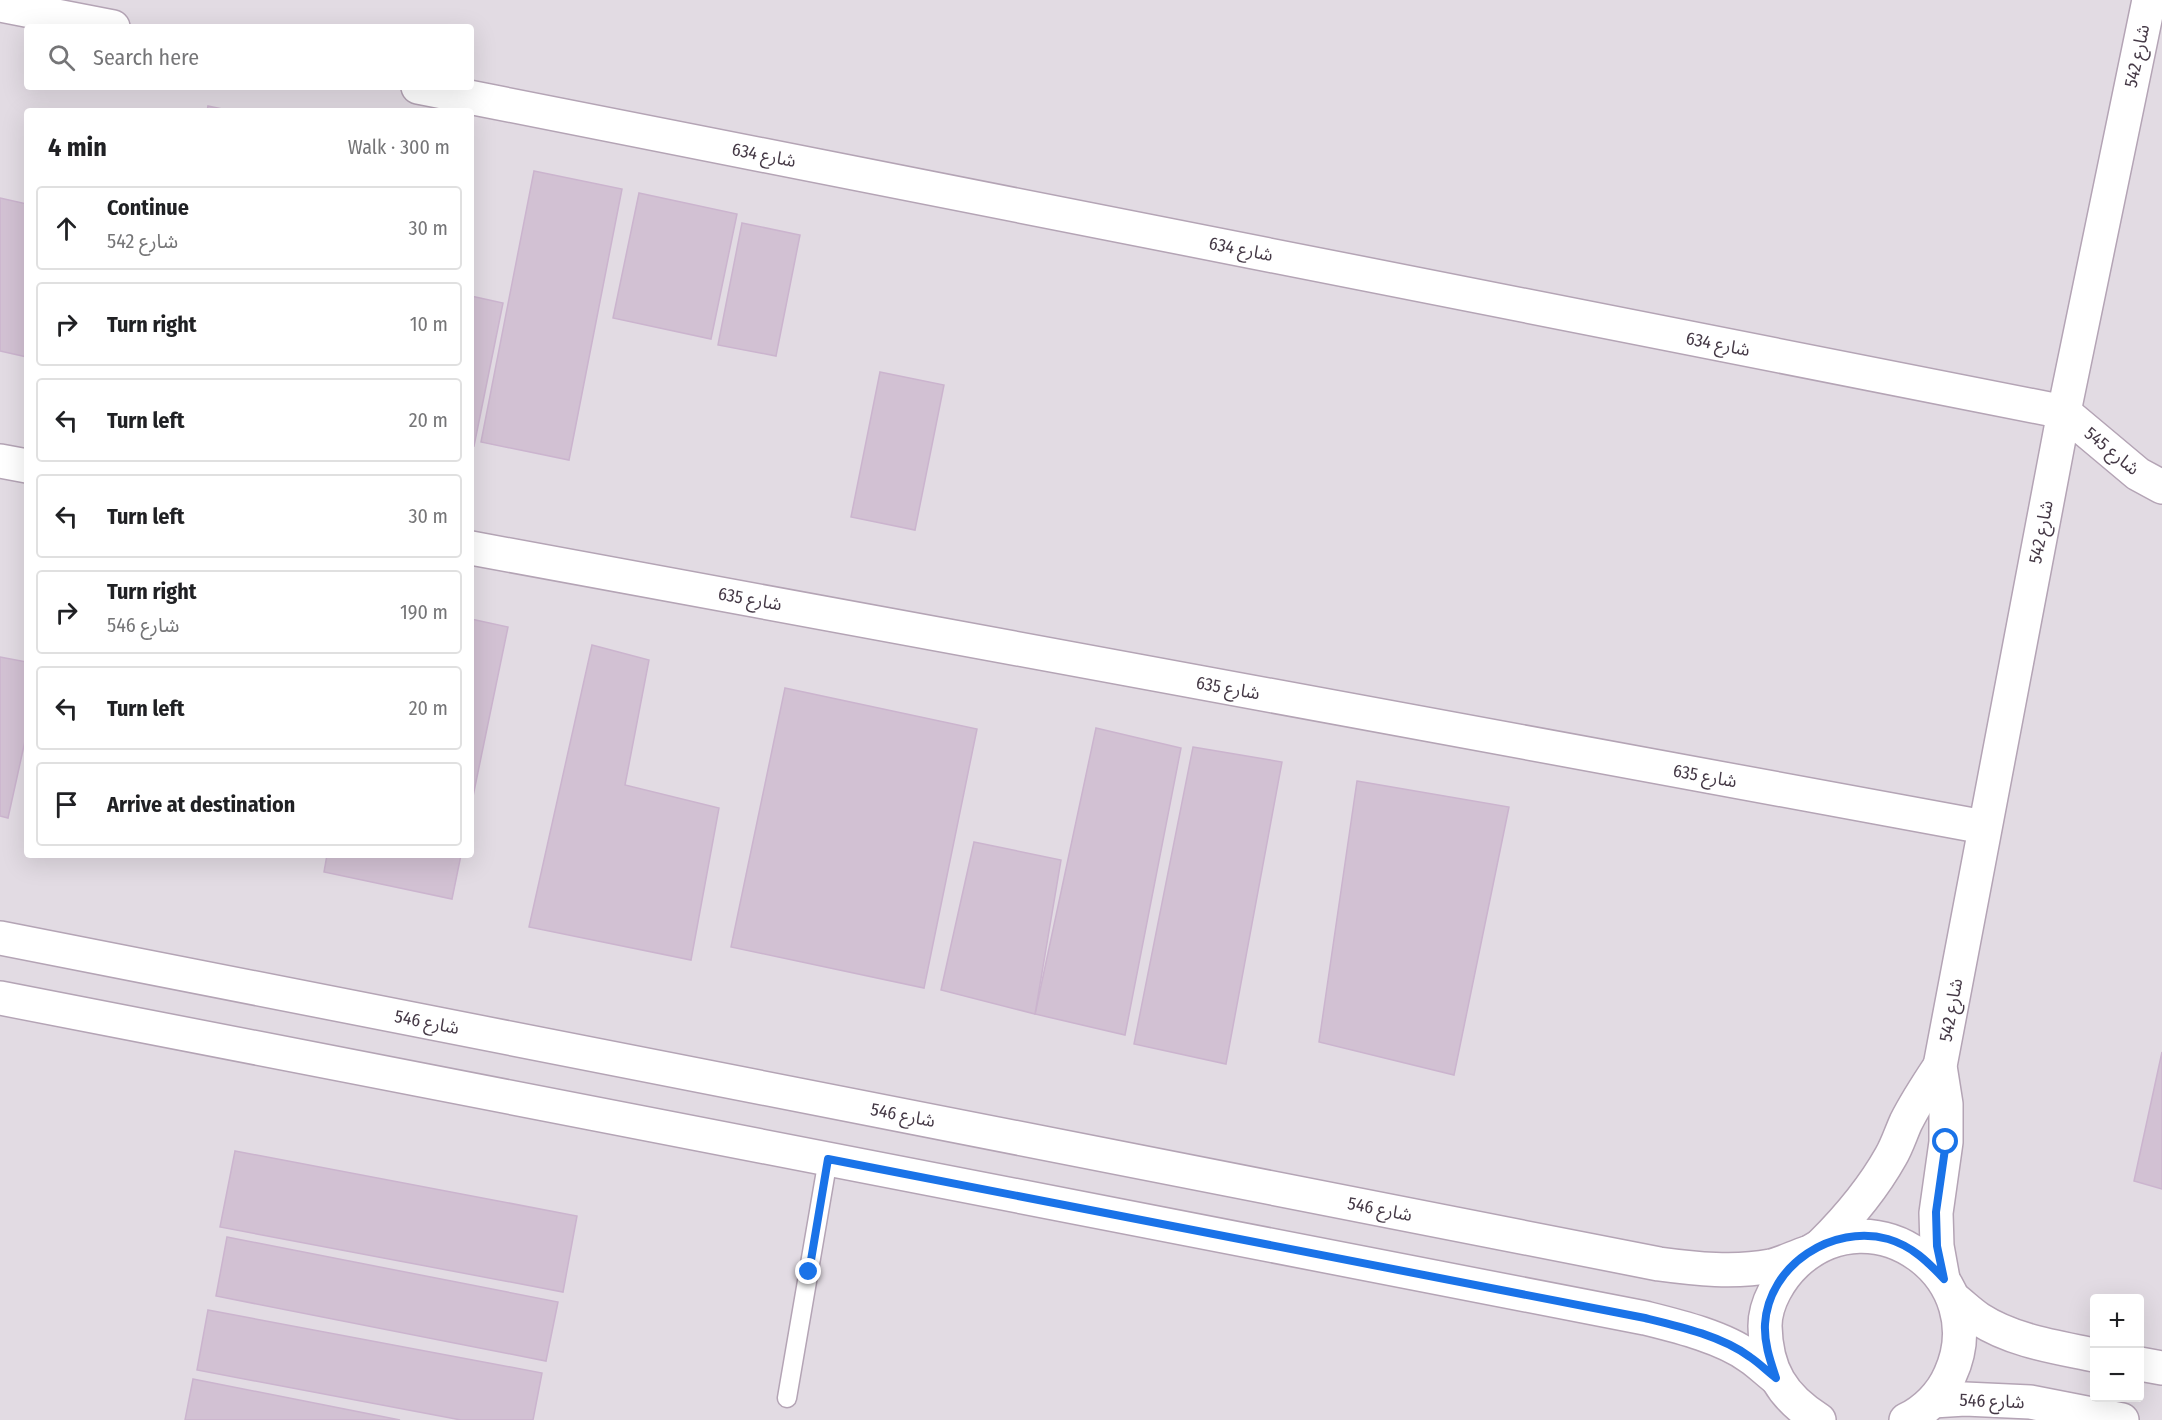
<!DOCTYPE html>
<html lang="en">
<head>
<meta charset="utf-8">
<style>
	:root { --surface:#fff; --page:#f2f2f2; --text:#202124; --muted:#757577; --line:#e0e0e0 }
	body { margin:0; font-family:"Fira Sans Condensed","Noto Sans Arabic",sans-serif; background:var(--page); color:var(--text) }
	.controls { position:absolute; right:18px; bottom:18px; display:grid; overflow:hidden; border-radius:6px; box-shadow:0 6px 24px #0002 }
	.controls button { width:54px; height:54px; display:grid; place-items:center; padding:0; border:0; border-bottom:2px solid var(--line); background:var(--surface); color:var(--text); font:30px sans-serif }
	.stop { position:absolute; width:18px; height:18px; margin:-14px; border:4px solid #1a73e8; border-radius:50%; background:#fff }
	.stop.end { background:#1a73e8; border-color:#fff; box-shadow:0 2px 6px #0008 }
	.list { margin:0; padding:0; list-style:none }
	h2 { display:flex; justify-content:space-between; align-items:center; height:78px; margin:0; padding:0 24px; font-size:26px }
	h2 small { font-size:20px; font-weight:400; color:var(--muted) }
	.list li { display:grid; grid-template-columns:39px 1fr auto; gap:18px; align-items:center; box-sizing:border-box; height:84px; margin:0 12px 12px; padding:0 12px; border:2px solid var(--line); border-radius:6px }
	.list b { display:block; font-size:22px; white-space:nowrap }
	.list p { margin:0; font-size:20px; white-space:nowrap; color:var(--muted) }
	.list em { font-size:20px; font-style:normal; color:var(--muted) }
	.icon { flex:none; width:33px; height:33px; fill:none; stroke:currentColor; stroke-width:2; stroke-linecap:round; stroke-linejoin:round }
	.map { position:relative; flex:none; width:2162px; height:1420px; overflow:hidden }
	.search { position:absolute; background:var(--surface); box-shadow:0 6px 24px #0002; left:24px; top:24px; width:450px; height:66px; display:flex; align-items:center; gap:15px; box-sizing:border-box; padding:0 21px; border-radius:6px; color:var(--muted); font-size:22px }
	.panel { position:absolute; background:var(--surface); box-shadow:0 6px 24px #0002; left:24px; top:108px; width:450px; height:750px; border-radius:6px }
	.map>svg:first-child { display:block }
</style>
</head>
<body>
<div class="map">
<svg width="2162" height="1420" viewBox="0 0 2162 1420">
	<rect width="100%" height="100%" fill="#f3eaf3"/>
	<path fill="#e2dbe3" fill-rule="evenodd" d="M0,0h2162v1420h-2162zM27,27h444v60h-444zM27,111h444v744h-444zM2094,1298h46v100h-46z"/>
	<g fill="#d2c1d3" stroke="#cbb4ce" stroke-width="1.5">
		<polygon points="208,106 232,111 207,111"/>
		<polygon points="534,171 622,189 569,460 481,442"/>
		<polygon points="639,193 737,214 711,339 613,318"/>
		<polygon points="0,198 27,204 27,357 0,351"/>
		<polygon points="742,223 800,235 776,356 718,345"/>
		<polygon points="471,296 503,303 474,446 471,445"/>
		<polygon points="880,372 944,385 915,530 851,517"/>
		<polygon points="471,619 508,627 471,806"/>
		<polygon points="592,645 649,660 625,785 719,808 691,960 529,927"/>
		<polygon points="0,657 27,662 27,732 8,818 0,816"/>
		<polygon points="785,688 977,729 924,988 731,947"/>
		<polygon points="1096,728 1181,748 1125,1035 1035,1014"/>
		<polygon points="1193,747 1282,762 1226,1064 1134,1044"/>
		<polygon points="1357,781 1509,807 1454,1075 1319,1042"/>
		<polygon points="974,842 1061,860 1035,1014 941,990"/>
		<polygon points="327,855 461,855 452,899 324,872"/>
		<polygon points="2162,1052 2162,1189 2134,1181"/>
		<polygon points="235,1151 577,1216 563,1292 220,1227"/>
		<polygon points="227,1237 558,1302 546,1361 216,1296"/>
		<polygon points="208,1310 542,1373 533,1420 461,1420 197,1370"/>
		<polygon points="193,1379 400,1420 185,1420"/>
	</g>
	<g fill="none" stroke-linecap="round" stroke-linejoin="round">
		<g stroke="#b4a4b5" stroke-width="21">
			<polyline id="service" points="787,1398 828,1159"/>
		</g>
		<g stroke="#b4a4b5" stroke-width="36">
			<g id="minor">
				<polyline points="0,5 113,27"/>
				<polyline points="418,87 2064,412 2138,474 2162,487"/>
				<polyline points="0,461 27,466"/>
				<polyline points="471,548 1984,827"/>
				<path d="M0,938l1659,326c37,5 76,9 112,2 12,-3 24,-9 36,-13"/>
				<path d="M0,998l1645,320c32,8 78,19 105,39 9,6 17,14 26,21"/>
				<path d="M1822,1244c27,-27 50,-54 69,-88 6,-10 10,-23 15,-34 10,-20 22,-38 34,-56"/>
				<polyline points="1943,1279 1937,1246 1936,1213 1946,1142 1946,1104 1940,1066 2064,412 2149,0"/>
				<path d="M1954,1299c8,6 16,14 25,20 34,22 77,28 115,36"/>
				<polyline points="2140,1364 2162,1368"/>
				<polyline points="1933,1401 1965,1399 2030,1402 2122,1420"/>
				<path d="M1819,1420c-37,-23 -53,-50 -54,-94 0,-23 15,-48 31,-63 79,-73 198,16 154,112 -8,19 -25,36 -44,45"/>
			</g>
		</g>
		<use href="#service" stroke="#fff" stroke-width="18"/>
		<use href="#minor" stroke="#fff" stroke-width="33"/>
	</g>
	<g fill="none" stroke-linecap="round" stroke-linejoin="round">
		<path stroke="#1a73e8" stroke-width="8" d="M809,1272l19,-113 817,159c33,8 77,18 105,39 9,6 17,14 26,21 -6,-18 -12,-35 -11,-54 4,-60 68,-100 123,-85 24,7 40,23 56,40l-7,-33 -1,-34 10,-70"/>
	</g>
	<g text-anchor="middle" stroke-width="5" stroke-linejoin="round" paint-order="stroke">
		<g font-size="18" fill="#453946" stroke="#fff">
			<text transform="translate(2137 56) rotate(-78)" y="6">شارع 542</text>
			<text transform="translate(764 155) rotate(11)" y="6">شارع 634</text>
			<text transform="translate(1241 249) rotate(11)" y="6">شارع 634</text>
			<text transform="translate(1718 344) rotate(11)" y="6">شارع 634</text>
			<text transform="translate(2112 451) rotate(39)" y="6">شارع 545</text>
			<text transform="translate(2041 532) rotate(-79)" y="6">شارع 542</text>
			<text transform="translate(750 599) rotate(10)" y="6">شارع 635</text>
			<text transform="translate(1228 688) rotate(10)" y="6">شارع 635</text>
			<text transform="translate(1705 776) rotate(10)" y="6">شارع 635</text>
			<text transform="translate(1951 1010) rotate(-80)" y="6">شارع 542</text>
			<text transform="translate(427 1022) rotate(11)" y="6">شارع 546</text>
			<text transform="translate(903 1115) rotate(11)" y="6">شارع 546</text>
			<text transform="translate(1380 1209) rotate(11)" y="6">شارع 546</text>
			<text transform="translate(1992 1401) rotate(2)" y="6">شارع 546</text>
		</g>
	</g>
</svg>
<div class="controls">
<button>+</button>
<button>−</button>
</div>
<div class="stop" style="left:1946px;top:1142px"></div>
<div class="stop end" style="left:809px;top:1272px"></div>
<div class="search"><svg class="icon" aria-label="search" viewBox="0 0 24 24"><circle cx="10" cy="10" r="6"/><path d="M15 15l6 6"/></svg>Search here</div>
<section class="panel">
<h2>4 min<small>Walk · 300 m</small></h2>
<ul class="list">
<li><svg class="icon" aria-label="ahead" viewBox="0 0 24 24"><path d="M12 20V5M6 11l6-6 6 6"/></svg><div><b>Continue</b><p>شارع 542</p></div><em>30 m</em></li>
<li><svg class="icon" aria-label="right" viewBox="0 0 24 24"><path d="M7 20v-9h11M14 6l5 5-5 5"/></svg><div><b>Turn right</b></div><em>10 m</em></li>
<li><svg class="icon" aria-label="left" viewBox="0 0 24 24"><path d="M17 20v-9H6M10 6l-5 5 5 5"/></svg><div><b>Turn left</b></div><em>20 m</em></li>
<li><svg class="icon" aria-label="left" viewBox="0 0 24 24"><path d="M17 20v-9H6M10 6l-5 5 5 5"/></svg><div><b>Turn left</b></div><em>30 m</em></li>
<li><svg class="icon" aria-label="right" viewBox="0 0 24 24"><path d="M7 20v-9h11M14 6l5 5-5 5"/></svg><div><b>Turn right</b><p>شارع 546</p></div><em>190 m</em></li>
<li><svg class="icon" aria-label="left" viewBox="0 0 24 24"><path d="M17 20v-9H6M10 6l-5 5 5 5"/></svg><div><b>Turn left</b></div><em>20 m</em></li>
<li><svg class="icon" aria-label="arrive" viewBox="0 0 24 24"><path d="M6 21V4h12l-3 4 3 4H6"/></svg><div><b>Arrive at destination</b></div></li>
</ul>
</section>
</div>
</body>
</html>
